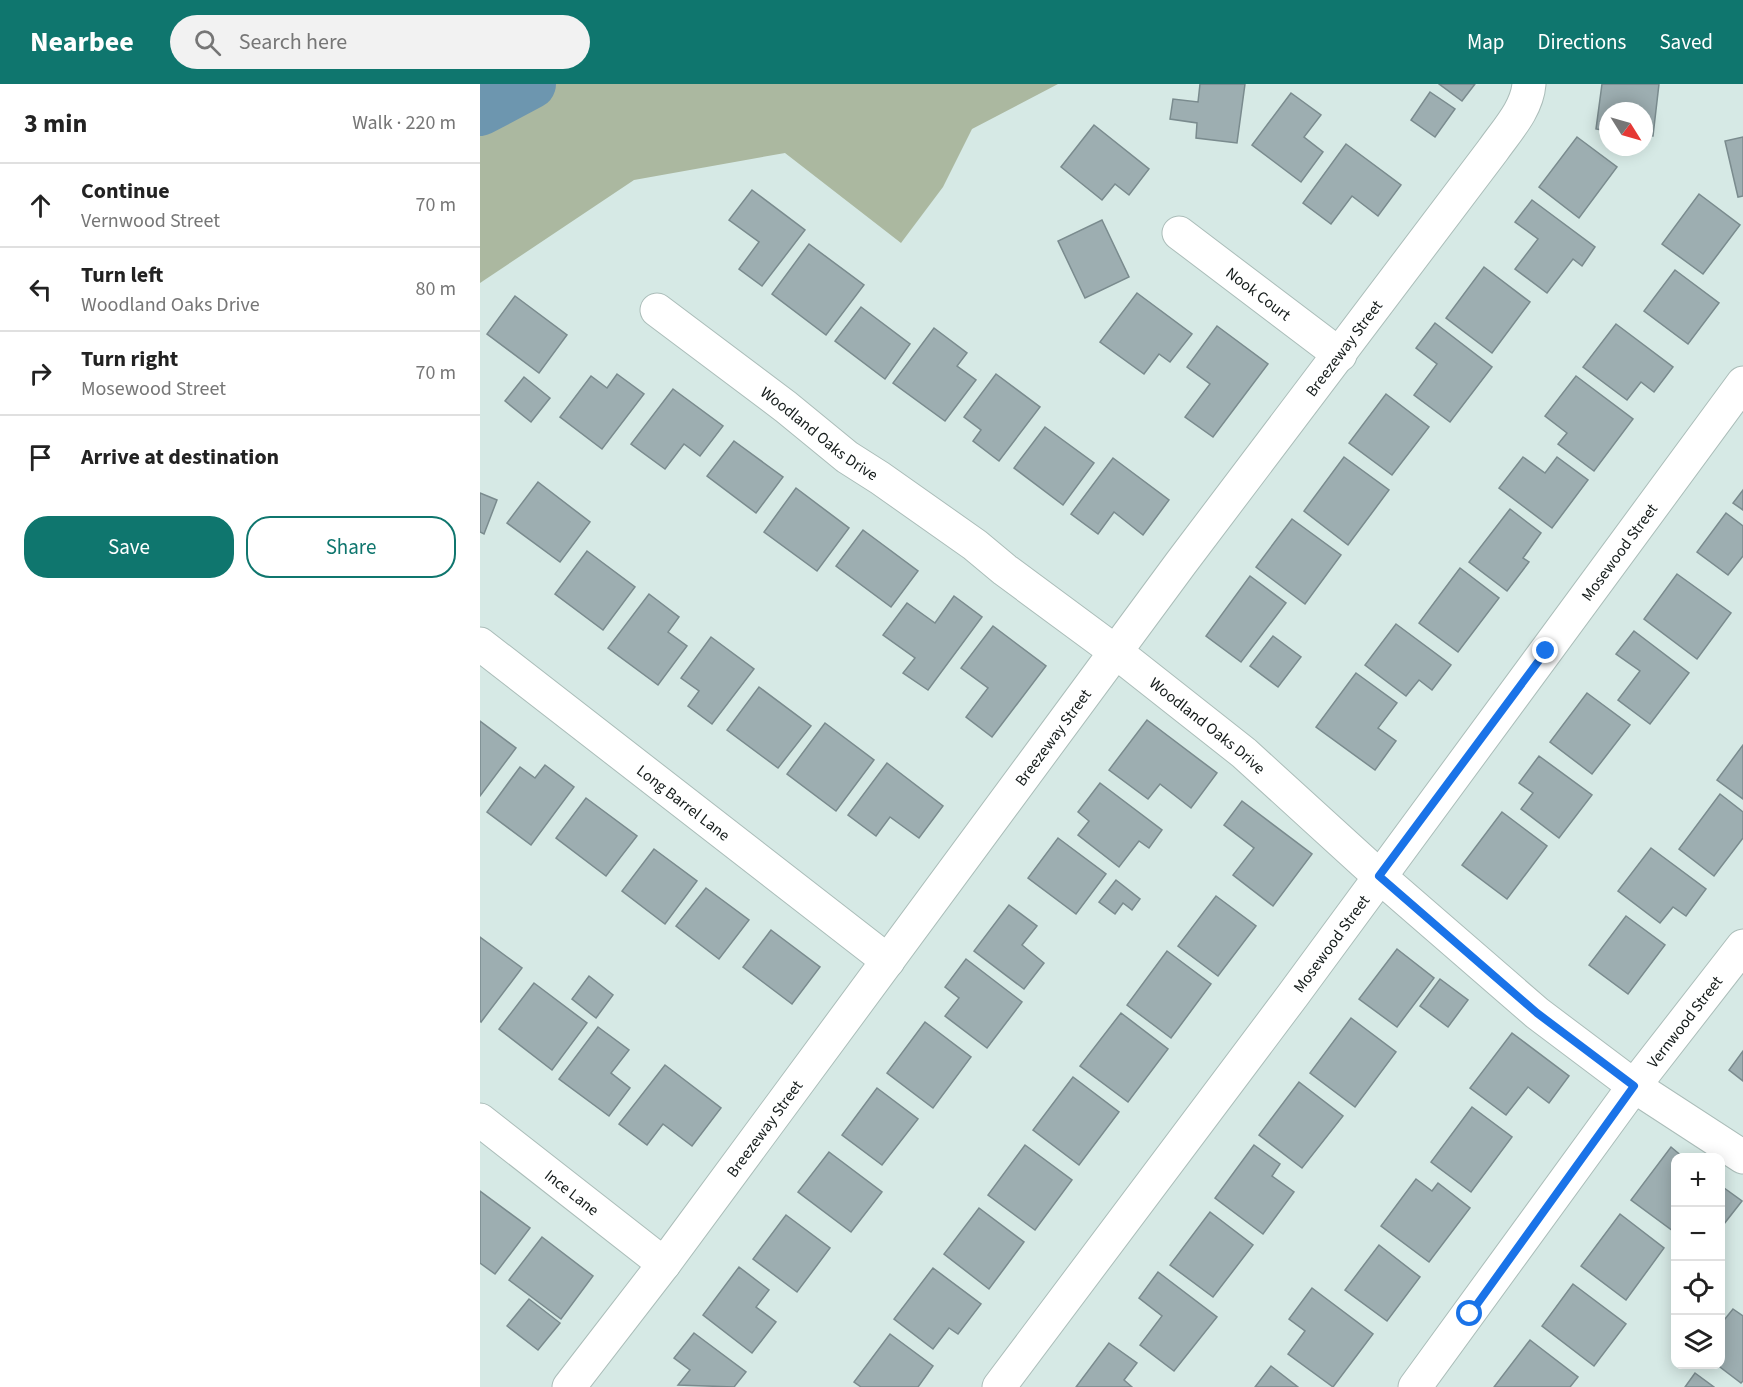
<!DOCTYPE html>
<html lang="en">
<head>
<meta charset="utf-8">
<style>
	:root { --surface:#fff; --page:#f2f2f2; --text:#222; --muted:#767676; --line:#e0e0e0; --accent:#0f766e }
	body { margin:0; font-family:"Source Sans 3",sans-serif; background:var(--page); color:var(--text) }
	.controls { position:absolute; right:18px; bottom:18px; display:grid; overflow:hidden; border-radius:12px; box-shadow:0 3px 15px #0003 }
	.controls button { width:54px; height:54px; display:grid; place-items:center; padding:0; border:0; border-bottom:2px solid var(--line); background:var(--surface); color:var(--text); font:30px sans-serif }
	.compass { position:absolute; left:1119px; top:18px; width:54px; height:54px; border-radius:50%; background:var(--surface); box-shadow:0 3px 15px #0003; rotate:127deg }
	.stop { position:absolute; width:18px; height:18px; margin:-14px; border:4px solid #1a73e8; border-radius:50%; background:#fff }
	.stop.end { background:#1a73e8; border-color:#fff; box-shadow:0 2px 6px #0008 }
	.list { margin:0; padding:0; list-style:none }
	h2 { display:flex; justify-content:space-between; align-items:center; height:78px; margin:0; padding:0 24px; font-size:26px }
	h2 small { font-size:20px; font-weight:400; color:var(--muted) }
	.list li { display:grid; grid-template-columns:39px 1fr auto; gap:18px; align-items:center; box-sizing:border-box; height:84px; padding:0 24px; border-top:2px solid var(--line) }
	.list b { display:block; font-size:22px; white-space:nowrap }
	.list p { margin:0; font-size:20px; white-space:nowrap; color:var(--muted) }
	.list em { font-size:20px; font-style:normal; color:var(--muted) }
	.actions { display:flex; gap:12px; padding:18px 24px }
	.actions a { flex:1; padding:14px 0; border:2px solid var(--accent); border-radius:24px; text-align:center; font-size:21px; color:var(--accent) }
	.actions .main { background:var(--accent); color:#fff }
	.icon { flex:none; width:33px; height:33px; fill:none; stroke:currentColor; stroke-width:2; stroke-linecap:round; stroke-linejoin:round }
	.map { position:relative; flex:none; width:1263px; height:1303px; overflow:hidden }
	header { display:flex; align-items:center; gap:36px; box-sizing:border-box; height:84px; padding:0 30px; background:var(--accent); color:#fff }
	header strong { font-size:28px }
	nav { display:flex; gap:33px; margin-inline-start:auto; font-size:21px }
	.search { width:420px; height:54px; background:var(--page); display:flex; align-items:center; gap:15px; box-sizing:border-box; padding:0 21px; border-radius:33px; color:var(--muted); font-size:22px }
	main { display:flex }
	aside { flex:1; background:var(--surface) }
	.map>svg:first-child { display:block }
</style>
</head>
<body>
<header>
<strong>Nearbee</strong>
<div class="search"><svg class="icon" aria-label="search" viewBox="0 0 24 24"><circle cx="10" cy="10" r="6"/><path d="M15 15l6 6"/></svg>Search here</div>
<nav><a>Map</a><a>Directions</a><a>Saved</a></nav>
</header>
<main>
<aside>
<h2>3 min<small>Walk · 220 m</small></h2>
<ul class="list">
<li><svg class="icon" aria-label="ahead" viewBox="0 0 24 24"><path d="M12 20V5M6 11l6-6 6 6"/></svg><div><b>Continue</b><p>Vernwood Street</p></div><em>70 m</em></li>
<li><svg class="icon" aria-label="left" viewBox="0 0 24 24"><path d="M17 20v-9H6M10 6l-5 5 5 5"/></svg><div><b>Turn left</b><p>Woodland Oaks Drive</p></div><em>80 m</em></li>
<li><svg class="icon" aria-label="right" viewBox="0 0 24 24"><path d="M7 20v-9h11M14 6l5 5-5 5"/></svg><div><b>Turn right</b><p>Mosewood Street</p></div><em>70 m</em></li>
<li><svg class="icon" aria-label="arrive" viewBox="0 0 24 24"><path d="M6 21V4h12l-3 4 3 4H6"/></svg><div><b>Arrive at destination</b></div></li>
</ul>
<div class="actions"><a class="main">Save</a><a>Share</a></div>
</aside>
<div class="map">
<svg width="1263" height="1303" viewBox="0 0 1263 1303">
	<rect width="100%" height="100%" fill="#d6e9e5"/>
	<polygon fill="#abb8a0" points="0,0 578,0 492,45 463,103 421,159 305,69 154,96 0,199"/>
	<g fill="none" stroke-linecap="round" stroke-linejoin="round">
		<polyline stroke="#6d96af" stroke-width="50" points="0,27 51,0"/>
	</g>
	<g fill="#9daeb1" stroke="#7a8b8e" stroke-width="1.5">
		<polygon points="720,0 765,0 757,59 716,54 717,39 690,35 693,15 718,18"/>
		<polygon points="959,0 995,0 982,17"/>
		<polygon points="1122,0 1179,0 1173,52 1164,51 1164,27 1128,27 1128,47 1116,45"/>
		<polygon points="950,8 975,25 955,53 931,36"/>
		<polygon points="811,9 841,31 824,53 843,68 821,98 772,61"/>
		<polygon points="614,41 669,85 649,111 635,100 622,116 581,83"/>
		<polygon points="1097,53 1137,83 1099,134 1059,103"/>
		<polygon points="1263,53 1263,112 1258,113 1245,57"/>
		<polygon points="866,60 921,101 898,132 872,112 851,140 823,119"/>
		<polygon points="272,106 325,146 282,202 259,185 279,158 249,136"/>
		<polygon points="1219,110 1260,141 1223,190 1182,160"/>
		<polygon points="1052,116 1115,163 1102,182 1093,175 1067,209 1035,185 1058,155 1035,138"/>
		<polygon points="622,136 649,193 605,214 578,157"/>
		<polygon points="329,160 384,201 346,251 292,210"/>
		<polygon points="1004,183 1050,218 1012,269 966,234"/>
		<polygon points="1195,186 1239,219 1208,260 1164,227"/>
		<polygon points="657,209 712,250 690,278 679,270 664,290 620,258"/>
		<polygon points="35,212 87,251 59,289 7,250"/>
		<polygon points="381,223 430,260 405,295 355,257"/>
		<polygon points="955,239 1012,283 970,338 934,311 957,280 936,264"/>
		<polygon points="1136,240 1193,283 1174,308 1161,298 1147,316 1103,283"/>
		<polygon points="737,242 788,280 733,353 705,333 730,300 707,283"/>
		<polygon points="454,244 487,269 477,282 496,296 465,337 413,299"/>
		<polygon points="137,290 164,310 122,365 80,333 111,292 127,304"/>
		<polygon points="516,290 560,323 519,377 493,357 501,346 484,333"/>
		<polygon points="1096,292 1153,335 1114,387 1078,360 1087,349 1065,332"/>
		<polygon points="44,293 70,314 51,338 25,317"/>
		<polygon points="193,305 243,342 220,372 204,360 185,385 151,360"/>
		<polygon points="906,310 949,343 912,391 869,359"/>
		<polygon points="565,343 614,379 583,421 534,384"/>
		<polygon points="254,357 303,393 276,429 227,392"/>
		<polygon points="864,373 909,406 868,461 824,427"/>
		<polygon points="1043,373 1065,389 1077,373 1108,396 1072,444 1019,404"/>
		<polygon points="633,374 689,416 663,451 634,428 618,450 591,430"/>
		<polygon points="58,398 110,438 80,478 27,439"/>
		<polygon points="316,404 369,444 337,487 284,448"/>
		<polygon points="1263,406 1263,426 1253,419"/>
		<polygon points="0,409 17,416 4,450 0,448"/>
		<polygon points="1030,425 1061,449 1043,474 1049,478 1027,507 989,478"/>
		<polygon points="1246,429 1263,442 1263,472 1248,491 1217,468"/>
		<polygon points="812,435 861,471 825,520 776,483"/>
		<polygon points="383,446 438,487 411,523 356,482"/>
		<polygon points="107,467 155,503 123,546 75,510"/>
		<polygon points="980,484 1019,514 978,568 939,539"/>
		<polygon points="1197,490 1251,529 1217,575 1164,535"/>
		<polygon points="770,492 806,519 761,578 726,552"/>
		<polygon points="169,510 199,533 188,548 207,562 178,601 128,564"/>
		<polygon points="474,512 502,533 448,606 423,589 435,574 403,551 427,519 455,539"/>
		<polygon points="916,540 971,581 952,606 939,596 926,612 885,581"/>
		<polygon points="513,542 566,582 512,653 486,633 508,604 481,584"/>
		<polygon points="1154,547 1209,589 1170,640 1138,616 1160,587 1136,570"/>
		<polygon points="793,552 821,573 798,603 770,582"/>
		<polygon points="231,553 274,585 232,640 208,622 219,607 201,594"/>
		<polygon points="876,589 917,619 898,644 916,657 895,686 836,643"/>
		<polygon points="279,603 331,642 298,684 247,646"/>
		<polygon points="1107,609 1150,641 1112,690 1070,658"/>
		<polygon points="667,636 737,689 711,724 680,700 668,715 629,686"/>
		<polygon points="0,637 36,664 0,712"/>
		<polygon points="345,639 394,676 356,727 307,690"/>
		<polygon points="1263,661 1263,715 1237,696"/>
		<polygon points="1059,672 1112,711 1079,754 1041,725 1053,709 1039,699"/>
		<polygon points="407,679 463,722 439,754 410,733 396,752 368,731"/>
		<polygon points="65,681 94,703 51,761 7,728 40,683 55,694"/>
		<polygon points="620,699 682,746 669,764 659,757 639,783 598,751 609,737 598,728"/>
		<polygon points="1240,710 1263,728 1263,754 1234,792 1199,765"/>
		<polygon points="106,714 157,752 126,792 76,754"/>
		<polygon points="762,717 832,770 793,822 753,791 774,764 744,741"/>
		<polygon points="1022,728 1067,762 1027,815 982,781"/>
		<polygon points="578,754 626,790 596,830 548,794"/>
		<polygon points="1171,764 1226,805 1206,832 1193,823 1180,839 1138,807"/>
		<polygon points="174,765 217,797 185,840 142,807"/>
		<polygon points="636,796 660,815 652,826 643,819 635,830 619,818"/>
		<polygon points="226,804 269,836 239,875 196,842"/>
		<polygon points="736,812 776,842 738,892 698,862"/>
		<polygon points="529,821 557,842 542,861 564,879 544,905 494,867"/>
		<polygon points="1146,832 1185,861 1148,910 1109,881"/>
		<polygon points="291,846 340,883 312,920 263,883"/>
		<polygon points="0,853 42,884 1,938 0,937"/>
		<polygon points="917,865 954,894 917,943 879,915"/>
		<polygon points="687,867 731,900 691,954 647,921"/>
		<polygon points="486,875 542,918 507,964 465,932 479,914 465,903"/>
		<polygon points="109,892 133,911 116,934 92,915"/>
		<polygon points="960,895 988,916 968,943 940,922"/>
		<polygon points="54,899 107,939 72,986 19,945"/>
		<polygon points="641,929 688,965 648,1018 600,982"/>
		<polygon points="871,934 916,968 875,1023 830,989"/>
		<polygon points="445,938 491,973 453,1024 407,989"/>
		<polygon points="118,943 149,966 131,989 150,1004 129,1032 79,995"/>
		<polygon points="1032,949 1089,992 1069,1019 1048,1003 1026,1031 990,1004"/>
		<polygon points="1263,967 1263,997 1249,986"/>
		<polygon points="185,981 241,1024 212,1062 183,1040 167,1061 139,1040"/>
		<polygon points="593,993 639,1028 599,1081 553,1046"/>
		<polygon points="819,998 863,1032 822,1084 779,1051"/>
		<polygon points="397,1004 438,1035 402,1081 362,1051"/>
		<polygon points="992,1023 1032,1053 991,1108 951,1078"/>
		<polygon points="545,1061 592,1096 555,1146 508,1111"/>
		<polygon points="774,1061 800,1080 792,1092 814,1108 783,1150 735,1114"/>
		<polygon points="1191,1063 1204,1074 1196,1074 1196,1144 1193,1147 1151,1116"/>
		<polygon points="349,1068 402,1108 371,1148 318,1108"/>
		<polygon points="936,1095 952,1107 958,1099 990,1124 949,1178 901,1142"/>
		<polygon points="1240,1101 1262,1117 1240,1145"/>
		<polygon points="0,1107 50,1144 15,1190 0,1179"/>
		<polygon points="499,1124 544,1158 509,1205 464,1170"/>
		<polygon points="730,1128 773,1161 733,1213 690,1181"/>
		<polygon points="1140,1130 1184,1164 1146,1216 1101,1182"/>
		<polygon points="306,1131 350,1164 317,1208 273,1175"/>
		<polygon points="62,1153 113,1192 81,1235 29,1196"/>
		<polygon points="899,1161 940,1193 907,1237 865,1206"/>
		<polygon points="259,1183 289,1206 276,1223 296,1238 272,1269 223,1231"/>
		<polygon points="453,1184 501,1220 478,1250 469,1244 453,1265 414,1235"/>
		<polygon points="678,1188 737,1233 694,1287 660,1261 682,1232 659,1214"/>
		<polygon points="1093,1200 1146,1240 1114,1282 1062,1242"/>
		<polygon points="832,1204 893,1250 853,1303 808,1270 825,1247 809,1235"/>
		<polygon points="49,1215 80,1239 58,1266 27,1242"/>
		<polygon points="1253,1225 1263,1232 1263,1297 1261,1299 1236,1280 1240,1280 1240,1241"/>
		<polygon points="214,1249 266,1288 254,1303 198,1301 210,1286 194,1274"/>
		<polygon points="410,1250 453,1282 438,1303 381,1303 374,1298"/>
		<polygon points="1050,1256 1098,1293 1090,1303 1014,1303"/>
		<polygon points="629,1259 657,1279 644,1296 652,1303 596,1303"/>
		<polygon points="791,1282 818,1303 775,1303"/>
		<polygon points="1215,1289 1234,1303 1205,1303"/>
	</g>
	<g fill="none" stroke-linecap="round" stroke-linejoin="round">
		<g stroke="#abbdb9" stroke-width="35">
			<g id="minor">
				<path id="s1" d="M699,149l161,122"/>
				<path id="s2" d="M177,226l129,97 61,50 33,21 95,67 30,25 111,82 128,101 135,123 158,137 97,73 109,71"/>
				<path id="s3" d="M0,560l408,317"/>
				<path id="s4" d="M0,1036l184,144"/>
				<path id="s5" d="M89,1303l95,-123 517,-701 312,-413c14,-20 34,-41 36,-66"/>
				<path id="s6" d="M519,1303l294,-392 450,-612"/>
				<path id="s7" d="M935,1303l219,-301 109,-140"/>
			</g>
		</g>
		<use href="#minor" stroke="#fff" stroke-width="33"/>
	</g>
	<g fill="none" stroke-linecap="round" stroke-linejoin="round">
		<polyline stroke="#1a73e8" stroke-width="8" points="990,1230 1154,1002 1057,929 899,792 1066,567"/>
	</g>
	<g text-anchor="middle" stroke-width="4.5" stroke-linejoin="round" paint-order="stroke">
		<g font-size="16" fill="#141b1a" stroke="#e3f6f2">
			<text dy="6" stroke="none"><textPath href="#s1" startOffset="100">Nook Court</textPath></text>
			<text dy="6" stroke="none"><textPath href="#s5" startOffset="1296">Breezeway Street</textPath></text>
			<text dy="6" stroke="none"><textPath href="#s2" startOffset="204">Woodland Oaks Drive</textPath></text>
			<text dy="6" stroke="none"><textPath href="#s6" startOffset="1040">Mosewood Street</textPath></text>
			<text dy="6" stroke="none"><textPath href="#s2" startOffset="690">Woodland Oaks Drive</textPath></text>
			<text dy="6" stroke="none"><textPath href="#s5" startOffset="810">Breezeway Street</textPath></text>
			<text dy="6" stroke="none"><textPath href="#s3" startOffset="258">Long Barrel Lane</textPath></text>
			<text dy="6" stroke="none"><textPath href="#s6" startOffset="554">Mosewood Street</textPath></text>
			<text dy="6" stroke="none"><textPath href="#s7" startOffset="454">Vernwood Street</textPath></text>
			<text dy="6" stroke="none"><textPath href="#s5" startOffset="324">Breezeway Street</textPath></text>
			<text dy="6" stroke="none"><textPath href="#s4" startOffset="117">Ince Lane</textPath></text>
		</g>
	</g>
</svg>
<div class="controls">
<button>+</button>
<button>−</button>
<button><svg class="icon" aria-label="locate" viewBox="0 0 24 24"><circle cx="12" cy="12" r="6"/><path d="M12 2v4M12 18v4M2 12h4M18 12h4"/></svg></button>
<button><svg class="icon" aria-label="layers" viewBox="0 0 24 24"><path d="M12 4l9 5-9 5-9-5zM3 14l9 5 9-5"/></svg></button>
</div>
<svg class="compass" viewBox="-18 -18 36 36"><path d="M0-13l5 13h-10z" fill="#e53935"/><path d="M0 13l5-13h-10z" fill="#767676"/></svg>
<div class="stop" style="left:990px;top:1230px"></div>
<div class="stop end" style="left:1066px;top:567px"></div>
</div>
</main>
</body>
</html>
